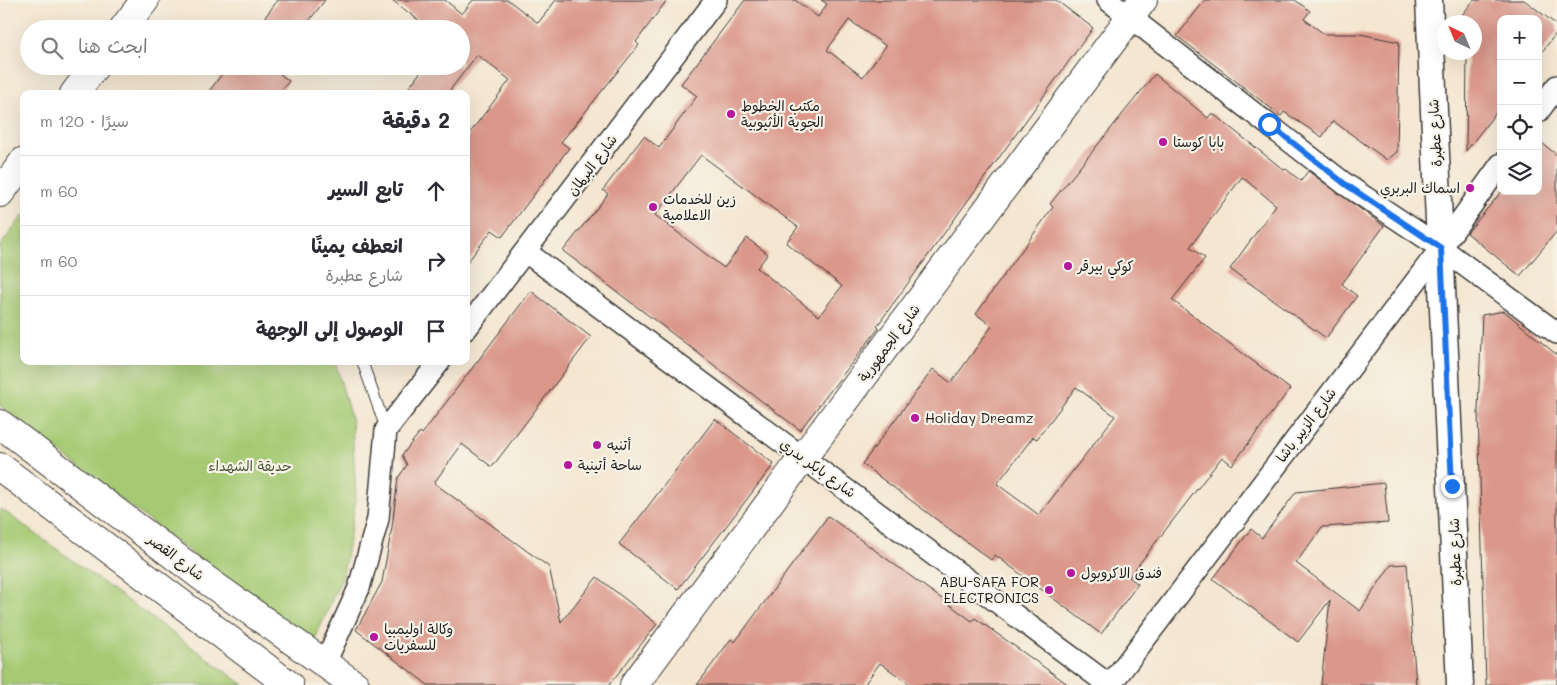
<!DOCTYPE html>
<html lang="ar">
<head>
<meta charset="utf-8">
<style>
	:root { --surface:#fff; --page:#f2f2f3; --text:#2b2b33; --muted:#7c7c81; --line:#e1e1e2 }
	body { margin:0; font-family:Mali,"Playpen Sans Arabic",sans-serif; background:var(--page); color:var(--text); direction:rtl }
	.controls { position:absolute; right:15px; top:15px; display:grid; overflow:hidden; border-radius:10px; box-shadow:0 5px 20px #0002 }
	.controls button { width:45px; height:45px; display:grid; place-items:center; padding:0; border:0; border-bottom:1px solid var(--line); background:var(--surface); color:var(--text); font:25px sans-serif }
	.compass { position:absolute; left:1437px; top:15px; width:45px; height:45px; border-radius:50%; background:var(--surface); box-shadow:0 5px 20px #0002; rotate:316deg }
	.stop { position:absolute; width:15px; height:15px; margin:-11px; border:4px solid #1a73e8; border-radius:50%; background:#fff }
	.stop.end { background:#1a73e8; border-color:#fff; box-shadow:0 1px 5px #0008 }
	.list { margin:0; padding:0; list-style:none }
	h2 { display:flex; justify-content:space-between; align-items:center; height:65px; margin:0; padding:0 20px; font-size:21px }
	h2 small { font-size:16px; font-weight:400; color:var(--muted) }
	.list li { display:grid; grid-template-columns:32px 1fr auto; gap:15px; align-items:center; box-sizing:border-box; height:70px; padding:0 20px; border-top:1px solid var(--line) }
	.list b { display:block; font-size:19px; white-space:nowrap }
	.list p { margin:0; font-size:16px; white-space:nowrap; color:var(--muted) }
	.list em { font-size:16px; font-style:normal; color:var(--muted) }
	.icon { flex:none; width:28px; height:28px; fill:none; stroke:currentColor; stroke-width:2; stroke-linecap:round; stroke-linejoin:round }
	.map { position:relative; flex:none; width:1557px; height:685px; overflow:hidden; direction:ltr }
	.search { position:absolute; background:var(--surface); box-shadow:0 5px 20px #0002; left:20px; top:20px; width:450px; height:55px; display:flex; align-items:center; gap:12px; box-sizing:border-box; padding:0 18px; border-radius:28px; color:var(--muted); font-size:19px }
	.panel { position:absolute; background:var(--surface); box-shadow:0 5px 20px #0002; left:20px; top:90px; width:450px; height:275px; border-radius:10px; direction:rtl }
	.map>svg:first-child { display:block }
</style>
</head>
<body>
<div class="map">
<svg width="1557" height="685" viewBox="0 0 1557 685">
	<rect width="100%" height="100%" fill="#f7f3e8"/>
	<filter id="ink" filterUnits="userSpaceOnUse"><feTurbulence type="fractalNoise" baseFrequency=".02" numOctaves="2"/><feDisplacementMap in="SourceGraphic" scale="10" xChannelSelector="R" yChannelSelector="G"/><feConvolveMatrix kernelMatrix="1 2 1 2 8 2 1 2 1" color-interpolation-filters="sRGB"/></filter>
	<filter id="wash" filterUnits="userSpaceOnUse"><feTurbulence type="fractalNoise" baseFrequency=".0096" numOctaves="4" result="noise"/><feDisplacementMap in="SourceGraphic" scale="20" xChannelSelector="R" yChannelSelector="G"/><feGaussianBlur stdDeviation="1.12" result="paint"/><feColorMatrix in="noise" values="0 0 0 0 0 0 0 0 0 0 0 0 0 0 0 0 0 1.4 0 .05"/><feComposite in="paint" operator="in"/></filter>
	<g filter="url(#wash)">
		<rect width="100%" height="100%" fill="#f4e6d0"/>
		<g fill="#a6ca73" stroke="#617348">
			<polygon points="24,214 24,361 335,361 352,422 356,499 343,575 312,646 0,406 0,246"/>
			<polygon points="0,508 244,685 0,685"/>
		</g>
		<g id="blocks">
			<g fill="#da978a" fill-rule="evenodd">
				<polygon points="278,0 325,0 303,29 256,29"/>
				<polygon points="392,0 445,0 462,14 473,0 508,0 538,23 556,0 667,0 636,42 639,45 561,142 569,148 502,237 492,230 466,264 466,138 510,80 477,55 447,94 404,94 425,66 461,66 461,29 430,29"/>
				<path d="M745,0h50l23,17 9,-13 -6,-4h235l37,28 -216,298 2,2 -79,102 -237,-179 45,-57 -5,-4 41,-54 15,12 38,-52 -16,-12zM849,20l37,26 -23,31 -36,-27zM701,155l97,72 -12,16 56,43 -23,30 -62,-48 11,-14 -21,-16 -23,30 -69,-53z"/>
				<polygon points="1205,0 1295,0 1310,11 1304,19 1324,34 1360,34 1399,42 1397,152 1387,160 1333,121 1322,137 1284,112 1281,116 1177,36"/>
				<polygon points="1474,0 1524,0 1557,25 1557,32 1538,57 1538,19 1501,19 1501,106 1466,151 1467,54 1474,52 1476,27 1474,22 1471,22 1462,15"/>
				<polygon points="228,66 270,66 289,81 279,94 207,94"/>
				<path d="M1155,74l53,44 4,-5 72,57 2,-1 15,12 7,-10 76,55 -42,58 15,12 -31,42 -96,-69 46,-64 -34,-28 -52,70 15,11 -33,42 118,89 -58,76 -10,-8 -93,120 9,7 -37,50 -106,-79 -4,5 -129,-96 71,-95 18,14 41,-57 -16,-12 77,-107 -3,-3zM1076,387l39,29 -76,99 -42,-31 36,-47 4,2z"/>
				<polygon points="1538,140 1557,155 1557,231 1520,276 1467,233 1502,191 1538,191"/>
				<polygon points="531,291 591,337 492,467 462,444 434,483 549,567 561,622 597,577 657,624 609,685 428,685 356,630 382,582 392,527 398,478 407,465 402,455 420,432 422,434"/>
				<polygon points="1504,311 1557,355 1557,685 1486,685 1478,410 1482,315"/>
				<polygon points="715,419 774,464 678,589 619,544"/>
				<polygon points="1384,483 1388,523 1322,527 1296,563 1360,611 1391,565 1407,564 1416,685 1321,685 1330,600 1298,642 1213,579 1251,529 1262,538 1296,492"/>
				<polygon points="828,516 972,621 975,618 1069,685 911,685 880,663 864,685 697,685 731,639 735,642"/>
			</g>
		</g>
	</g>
	<g filter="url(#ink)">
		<use href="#blocks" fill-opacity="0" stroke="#3c3a37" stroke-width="1"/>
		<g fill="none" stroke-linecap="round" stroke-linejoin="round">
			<g stroke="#3c3a37" stroke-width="12">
				<polyline id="service" points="362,361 386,429"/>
			</g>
			<g stroke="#3c3a37" stroke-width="24">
				<g id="minor">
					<polyline points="1108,0 1345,184 1441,248 1557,333"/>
					<polyline points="1538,112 1557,86"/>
					<polyline points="526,252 1109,685"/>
					<polyline points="466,329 716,0"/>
					<polyline points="325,663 359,588 378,519 386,430 440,361"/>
					<polyline points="1110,685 1441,248 1501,164"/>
				</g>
			</g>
			<g stroke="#3c3a37" stroke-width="29">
				<polyline id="tertiary" points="1429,0 1460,685"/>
			</g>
			<g stroke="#3c3a37" stroke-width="30">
				<g id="secondary">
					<polyline points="123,29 145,0"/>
					<polyline points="74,94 95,66"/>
					<polyline points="0,193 24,161"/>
					<polyline points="0,424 205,579 355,685"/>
					<polyline points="0,467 289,685"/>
					<polyline points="634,685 1143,0"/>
				</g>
			</g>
			<use href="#service" stroke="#fff" stroke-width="10"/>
			<use href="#minor" stroke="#fff" stroke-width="21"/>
			<use href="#tertiary" stroke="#fff" stroke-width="26"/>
			<use href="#secondary" stroke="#fff" stroke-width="28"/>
		</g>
	</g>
	<g fill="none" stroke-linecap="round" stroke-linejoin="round" filter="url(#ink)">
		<polyline stroke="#1a73e8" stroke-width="6" points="1269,124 1345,184 1441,248 1452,486"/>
	</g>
	<g fill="#b5179e" stroke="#f7f3e8" stroke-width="2">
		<circle cx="731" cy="114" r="5"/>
		<circle cx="1163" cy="142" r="5"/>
		<circle cx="1470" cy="188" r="5"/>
		<circle cx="653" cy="207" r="5"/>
		<circle cx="1068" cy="266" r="5"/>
		<circle cx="915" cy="418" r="5"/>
		<circle cx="597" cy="445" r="5"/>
		<circle cx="568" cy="465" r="5"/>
		<circle cx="1071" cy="573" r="5"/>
		<circle cx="1049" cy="590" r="5"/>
		<circle cx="374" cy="637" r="5"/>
	</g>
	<g text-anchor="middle" stroke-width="4.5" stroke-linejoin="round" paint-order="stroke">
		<g font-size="14" fill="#1c1c1c" stroke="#f7f3e8" text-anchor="start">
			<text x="741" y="111">مكتب الخطوط<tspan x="741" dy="16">الجوية الأثيوبية</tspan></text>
			<text x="1173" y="147">بابا كوستا</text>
			<text x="1460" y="193" text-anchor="end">اسماك البربري</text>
			<text x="663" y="204">زين للخدمات<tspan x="663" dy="16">الاعلامية</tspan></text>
			<text x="1078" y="271">كوكي بيرقر</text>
			<text x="925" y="423">Holiday Dreamz</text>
			<text x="607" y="450">أتنيه</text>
			<text x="578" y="470">ساحة أتينية</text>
			<text x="1081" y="578">فندق الاكروبول</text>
			<text x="1039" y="587" text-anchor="end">ABU-SAFA FOR<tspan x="1039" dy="16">ELECTRONICS</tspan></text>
			<text x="384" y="634">وكالة اوليمبيا<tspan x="384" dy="16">للسفريات</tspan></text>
		</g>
		<g font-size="14" fill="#1c1c1c" stroke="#f7f3e8">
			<text transform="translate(1435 133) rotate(-93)" y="5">شارع عطبرة</text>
			<text transform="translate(592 165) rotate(-53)" y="5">شارع البرلمان</text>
			<text transform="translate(889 343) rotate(-53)" y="5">شارع الجمهورية</text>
			<text transform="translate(1306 425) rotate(-53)" y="5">شارع الزبير باشا</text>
			<text transform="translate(818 468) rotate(36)" y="5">شارع بابكر بدري</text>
			<text transform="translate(1455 552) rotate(-92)" y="5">شارع عطبرة</text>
			<text transform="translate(176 557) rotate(37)" y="5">شارع القصر</text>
		</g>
		<g font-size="14" fill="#4c593a" stroke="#f7f3e8">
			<text x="250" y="471">حديقة الشهداء</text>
		</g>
	</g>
</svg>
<div class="controls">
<button>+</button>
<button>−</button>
<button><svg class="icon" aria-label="locate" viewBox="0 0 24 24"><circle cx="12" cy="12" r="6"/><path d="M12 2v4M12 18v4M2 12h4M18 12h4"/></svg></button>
<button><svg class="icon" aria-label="layers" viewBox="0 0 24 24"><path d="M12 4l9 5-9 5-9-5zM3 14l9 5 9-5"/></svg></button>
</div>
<svg class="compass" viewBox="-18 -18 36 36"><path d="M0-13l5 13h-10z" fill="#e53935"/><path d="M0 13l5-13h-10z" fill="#7c7c81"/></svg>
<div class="stop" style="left:1269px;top:124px"></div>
<div class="stop end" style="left:1452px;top:486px"></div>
<div class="search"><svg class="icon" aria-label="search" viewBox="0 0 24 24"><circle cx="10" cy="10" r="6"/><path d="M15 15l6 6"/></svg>ابحث هنا</div>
<section class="panel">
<h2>2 دقيقة<small>سيرًا · 120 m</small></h2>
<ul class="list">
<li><svg class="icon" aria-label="ahead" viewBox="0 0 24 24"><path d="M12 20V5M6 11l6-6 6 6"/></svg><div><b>تابع السير</b></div><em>60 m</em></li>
<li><svg class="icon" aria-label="right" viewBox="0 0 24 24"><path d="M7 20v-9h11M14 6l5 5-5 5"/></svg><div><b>انعطف يمينًا</b><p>شارع عطبرة</p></div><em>60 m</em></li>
<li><svg class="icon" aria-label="arrive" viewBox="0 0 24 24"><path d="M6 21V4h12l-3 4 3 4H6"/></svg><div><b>الوصول إلى الوجهة</b></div></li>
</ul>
</section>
</div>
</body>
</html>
